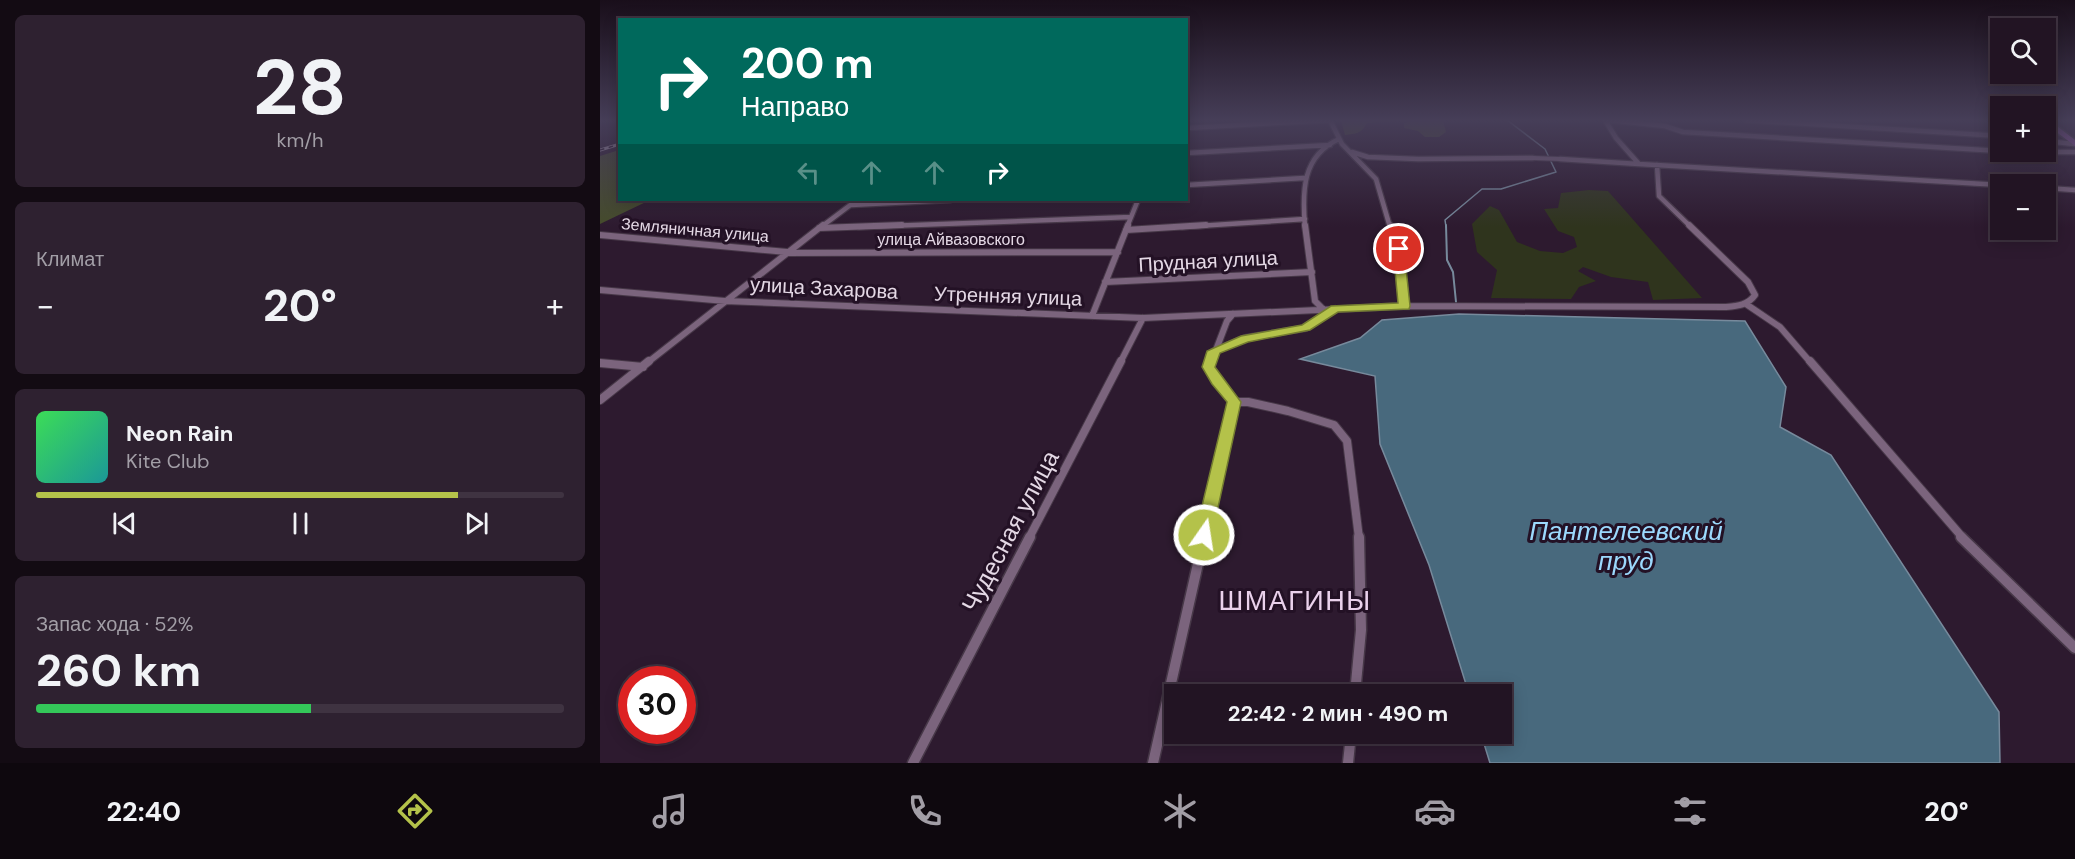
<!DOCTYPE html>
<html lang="ru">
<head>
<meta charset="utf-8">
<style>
  :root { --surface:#221423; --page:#2e2130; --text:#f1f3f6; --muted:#a29ea6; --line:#3f3341; --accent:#b4c24a }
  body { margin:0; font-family:"DM Sans",sans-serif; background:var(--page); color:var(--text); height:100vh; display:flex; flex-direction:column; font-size:22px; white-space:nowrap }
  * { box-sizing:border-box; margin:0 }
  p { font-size:20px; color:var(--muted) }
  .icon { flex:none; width:33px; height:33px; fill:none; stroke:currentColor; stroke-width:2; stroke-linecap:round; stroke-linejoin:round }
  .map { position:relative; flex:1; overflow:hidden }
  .side { display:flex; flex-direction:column; gap:15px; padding:15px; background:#130b13; width:600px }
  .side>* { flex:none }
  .banner { position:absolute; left:18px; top:18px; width:570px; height:183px; border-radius:0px; box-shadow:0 3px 15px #0003,0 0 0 2px var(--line); background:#00695c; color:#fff; overflow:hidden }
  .buttons { position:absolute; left:1390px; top:18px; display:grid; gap:12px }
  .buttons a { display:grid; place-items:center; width:66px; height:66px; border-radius:0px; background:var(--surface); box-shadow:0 3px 15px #0003,0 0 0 2px var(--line); font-size:30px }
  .speed { position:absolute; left:18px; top:666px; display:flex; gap:12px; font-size:30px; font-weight:700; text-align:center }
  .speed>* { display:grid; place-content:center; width:78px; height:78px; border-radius:50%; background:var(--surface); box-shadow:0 3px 15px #0003,0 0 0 2px var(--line); line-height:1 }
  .speed .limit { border:9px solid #d22; background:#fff; color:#111 }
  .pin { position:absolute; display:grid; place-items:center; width:51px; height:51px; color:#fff; margin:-26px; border:3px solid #fff; border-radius:50%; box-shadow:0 2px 6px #0007 }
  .me { position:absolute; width:66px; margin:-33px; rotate:13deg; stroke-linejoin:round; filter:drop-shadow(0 0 4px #0008) }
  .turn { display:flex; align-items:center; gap:21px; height:126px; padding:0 24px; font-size:27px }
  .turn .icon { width:78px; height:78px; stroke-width:2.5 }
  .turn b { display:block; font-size:42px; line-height:51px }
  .lanes { display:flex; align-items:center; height:57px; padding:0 24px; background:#0003; justify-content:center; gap:30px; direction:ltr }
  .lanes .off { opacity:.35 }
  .big { font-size:45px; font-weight:700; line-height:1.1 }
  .side .card { flex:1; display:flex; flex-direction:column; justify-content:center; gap:9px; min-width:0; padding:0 21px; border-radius:9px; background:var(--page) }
  .side .dial { align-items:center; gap:0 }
  .dial b { font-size:78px; line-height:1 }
  .song { display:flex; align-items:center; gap:18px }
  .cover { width:72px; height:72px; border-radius:9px; background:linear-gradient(135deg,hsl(130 70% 55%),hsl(180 70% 35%)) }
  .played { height:6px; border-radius:3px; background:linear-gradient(90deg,var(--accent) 80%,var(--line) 80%) }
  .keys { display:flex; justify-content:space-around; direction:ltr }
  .heat { display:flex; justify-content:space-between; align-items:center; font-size:33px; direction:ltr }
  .charge { height:9px; border-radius:4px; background:linear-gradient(90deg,#34c759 52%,var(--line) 0) }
  .trip { position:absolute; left:564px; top:684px; width:348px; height:60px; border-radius:0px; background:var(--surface); box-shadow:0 3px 15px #0003,0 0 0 2px var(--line); font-weight:700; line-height:60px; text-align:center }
  .tabs { display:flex; height:96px; justify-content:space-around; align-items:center; background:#0e080e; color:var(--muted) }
  .tabs .icon { width:42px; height:42px }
  .tabs .active { color:var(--accent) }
  .tabs b { font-size:27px; color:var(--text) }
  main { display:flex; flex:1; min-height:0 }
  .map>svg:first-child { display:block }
  .green { fill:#2f341d }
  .forest { fill:#454b2b }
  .water { fill:#48697d; stroke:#778a9c; stroke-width:1.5 }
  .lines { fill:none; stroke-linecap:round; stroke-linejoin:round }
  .stream-far1 { stroke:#778a9c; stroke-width:1.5 }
  .stream { stroke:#778a9c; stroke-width:2 }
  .pedestrian-casing { stroke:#473848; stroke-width:6 }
  .minor-far3-casing { stroke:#473848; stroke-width:7 }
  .minor-far2-casing { stroke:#473848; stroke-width:8 }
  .minor-far1-casing { stroke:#473848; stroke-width:10 }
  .minor-casing { stroke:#473848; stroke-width:13 }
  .trunk-casing { stroke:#473848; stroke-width:3 }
  .pedestrian { stroke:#7b647d; stroke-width:4 }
  .minor-far3 { stroke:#7b647d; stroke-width:4.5 }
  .minor-far2 { stroke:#7b647d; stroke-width:6 }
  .minor-far1 { stroke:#7b647d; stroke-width:8 }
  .minor { stroke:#7b647d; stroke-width:10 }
  .trunk { fill:#a45cb4; fill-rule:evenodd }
  .rail-casing { stroke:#b8aab9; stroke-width:3 }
  .rail { stroke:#231125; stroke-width:1.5; stroke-dasharray:4.5; stroke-linecap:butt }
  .route { fill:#b4c24a; stroke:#757e30; stroke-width:1.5 }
  .labels { text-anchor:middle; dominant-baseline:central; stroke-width:6; stroke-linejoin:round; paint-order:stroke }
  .far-street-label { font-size:16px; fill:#e4d8e5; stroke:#231125 }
  .street-label { font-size:20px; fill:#e4d8e5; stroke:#231125 }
  .near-street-label { font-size:24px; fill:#e4d8e5; stroke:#231125 }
  .near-water-label { font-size:26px; font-style:italic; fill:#9cd9fd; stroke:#231125 }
  .near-quarter-label { font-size:27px; letter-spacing:1.5px; fill:#ead1ec; stroke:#231125 }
</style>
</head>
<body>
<main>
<section class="side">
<div class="card dial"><b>28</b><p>km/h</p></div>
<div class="card"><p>Климат</p>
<div class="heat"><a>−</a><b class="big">20°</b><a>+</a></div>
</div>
<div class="card">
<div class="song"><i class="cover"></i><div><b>Neon Rain</b><p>Kite Club</p></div></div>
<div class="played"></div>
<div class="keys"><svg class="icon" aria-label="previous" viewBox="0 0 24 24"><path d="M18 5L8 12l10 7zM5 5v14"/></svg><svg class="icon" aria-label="pause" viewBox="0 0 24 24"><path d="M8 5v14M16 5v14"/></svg><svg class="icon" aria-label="next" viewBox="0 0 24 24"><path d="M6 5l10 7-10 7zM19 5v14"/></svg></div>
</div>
<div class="card"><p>Запас хода · 52%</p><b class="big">260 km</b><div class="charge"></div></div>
</section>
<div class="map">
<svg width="1475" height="763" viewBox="0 0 1475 763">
  <rect width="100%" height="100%" fill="#2d1a2f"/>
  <path class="green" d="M989 190 1008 191 1102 298 1053 300 1048 282 1011 277 983 267 978 271 996 281 979 287 971 299 891 298 897 270 877 252 872 224 890 206 899 210 917 242 940 251 963 253 977 247 974 237 958 231 944 209 958 208 961 193Z"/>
  <path class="forest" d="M741 120H843L846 132 839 137H825L818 131 804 128V123L808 122C800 119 777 123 767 123 762 133 756 134 745 135Z
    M19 150 20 200H50L0 224V156Z"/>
  <path class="water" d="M859 314 1145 321 1186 387 1180 427 1231 455 1399 712 1400 763H890L881 734H902V694H869L829 565 780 444 775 376 700 359 760 338 782 320Z"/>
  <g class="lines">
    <path class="stream-far1" d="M846 227 845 220 882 189H901L956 172 945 149 907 120"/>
    <path class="stream" d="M846 225 847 260 853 272 856 302"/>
    <defs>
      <path id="pedestrian" d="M933 158 960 159"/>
      <path id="minor-far3" d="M730 120 742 144 776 179 790 227
        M1005 120 1016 138 1039 164 1401 185
        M1009 120 1065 126 1083 132 1401 151
        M1146 120 1401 136
        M586 128 730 120
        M1446 141 1474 144
        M752 152 768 157 818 159 933 158
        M1414 152H1444
        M1445 152H1475
        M586 153 730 145
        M960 159 1039 164
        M1057 165 1059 196 1091 227
        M586 185 704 178
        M1446 188 1475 190
        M251 205 350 200
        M221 227 257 200
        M259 227 531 217
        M527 227 538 200
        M582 227 705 219
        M705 227C702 191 702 156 739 139"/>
      <path id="minor-far2" d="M705 225 715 301 723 309
        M790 225 799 249 804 306
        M219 228 302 225
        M526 230 606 225
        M0 235 187 252
        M185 253 518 252
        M505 282 712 272
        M0 290 125 301 543 318 804 306 1126 307C1138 306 1148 305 1155 295L1148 282 1089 225
        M1146 304 1180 327 1211 363
        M492 316 528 225
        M614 351 645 338 706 328 735 309
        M47 363 223 225
        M520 363 543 318
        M611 363 627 321 633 314"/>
      <path id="minor-far1" d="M1210 361 1363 538
        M0 363 43 367
        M0 400 49 361
        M634 402H648L688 411 734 425 747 441 759 538
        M429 538 521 361
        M604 538 634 402 609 367 611 361"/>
      <path id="minor" d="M1361 537 1475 648
        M755 694 761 630 759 537
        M313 763 430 537
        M553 763 604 537
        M748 763 751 734"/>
      <path id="trunk" d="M1446 120H1449L1475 140V146L1446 124Z"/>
    </defs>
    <use href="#pedestrian" class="pedestrian-casing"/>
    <use href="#minor-far3" class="minor-far3-casing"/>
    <use href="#minor-far2" class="minor-far2-casing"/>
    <use href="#minor-far1" class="minor-far1-casing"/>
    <use href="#minor" class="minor-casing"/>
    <use href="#trunk" class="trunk-casing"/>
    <use href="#pedestrian" class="pedestrian"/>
    <use href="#minor-far3" class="minor-far3"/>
    <use href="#minor-far2" class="minor-far2"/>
    <use href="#minor-far1" class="minor-far1"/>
    <use href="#minor" class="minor"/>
    <use href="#trunk" class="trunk"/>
    <defs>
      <path id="rail" d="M0 150 20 144"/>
    </defs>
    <use href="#rail" class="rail-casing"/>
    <use href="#rail" class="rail"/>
  </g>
  <linearGradient id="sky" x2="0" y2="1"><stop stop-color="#190e1a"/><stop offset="0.53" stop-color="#463e58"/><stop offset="1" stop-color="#463e58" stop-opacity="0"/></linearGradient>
  <rect width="1475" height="227" fill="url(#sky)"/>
  <path class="route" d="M799 245 804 249 810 306 809 309 738 312 710 330 648 342 620 353 615 367 641 402 612 535 610 539 604 541 598 539 595 535 627 402 612 384 602 367 607 351 641 336 702 325 731 306 798 303 793 249Z"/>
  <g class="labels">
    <g class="far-street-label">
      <text transform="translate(95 230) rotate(5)">Земляничная улица</text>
      <text x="351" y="239">улица Айвазовского</text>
    </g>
    <g class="street-label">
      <text transform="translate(608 261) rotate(-3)">Прудная улица</text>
      <text transform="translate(224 288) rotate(3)">улица Захарова</text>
      <text transform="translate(408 296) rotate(2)">Утренняя улица</text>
    </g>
    <g class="near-street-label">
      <text transform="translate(410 531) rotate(-62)">Чудесная улица</text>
    </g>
    <g class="near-water-label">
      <text x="1026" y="531">Пантелеевский<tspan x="1026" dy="30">пруд</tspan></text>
    </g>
    <g class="near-quarter-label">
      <text x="695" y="600">ШМАГИНЫ</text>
    </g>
  </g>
</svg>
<div class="buttons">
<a><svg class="icon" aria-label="search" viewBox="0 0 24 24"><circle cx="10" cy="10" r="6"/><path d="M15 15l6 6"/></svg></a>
<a>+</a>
<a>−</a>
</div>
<div class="speed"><div class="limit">30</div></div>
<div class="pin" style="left:799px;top:249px;background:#d93025"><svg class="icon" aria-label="arrive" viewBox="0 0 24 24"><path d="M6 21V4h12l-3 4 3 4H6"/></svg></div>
<svg class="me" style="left:604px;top:535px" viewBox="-20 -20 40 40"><circle r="17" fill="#b4c24a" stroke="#fff" stroke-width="3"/><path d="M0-11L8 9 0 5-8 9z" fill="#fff"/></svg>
<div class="trip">22:42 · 2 мин · 490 m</div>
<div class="banner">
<div class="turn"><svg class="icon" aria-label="right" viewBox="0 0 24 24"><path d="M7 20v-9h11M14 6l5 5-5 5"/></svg><div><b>200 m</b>Направо</div></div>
<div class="lanes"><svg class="icon off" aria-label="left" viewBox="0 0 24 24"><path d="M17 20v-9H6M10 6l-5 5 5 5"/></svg><svg class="icon off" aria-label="ahead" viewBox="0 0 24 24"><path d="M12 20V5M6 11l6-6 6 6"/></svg><svg class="icon off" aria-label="ahead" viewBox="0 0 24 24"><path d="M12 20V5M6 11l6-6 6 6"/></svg><svg class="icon" aria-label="right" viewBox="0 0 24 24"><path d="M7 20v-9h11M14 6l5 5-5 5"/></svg></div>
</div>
</div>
</main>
<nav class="tabs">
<b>22:40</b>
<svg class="icon active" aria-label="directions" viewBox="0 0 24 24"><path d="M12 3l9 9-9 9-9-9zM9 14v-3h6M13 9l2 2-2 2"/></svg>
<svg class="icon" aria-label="music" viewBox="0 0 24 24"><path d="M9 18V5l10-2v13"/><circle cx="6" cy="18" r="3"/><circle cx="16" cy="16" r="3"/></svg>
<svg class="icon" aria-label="phone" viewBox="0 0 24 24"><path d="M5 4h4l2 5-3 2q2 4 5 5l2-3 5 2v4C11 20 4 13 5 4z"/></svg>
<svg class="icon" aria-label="climate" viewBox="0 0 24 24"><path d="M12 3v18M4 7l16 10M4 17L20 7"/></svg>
<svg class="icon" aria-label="car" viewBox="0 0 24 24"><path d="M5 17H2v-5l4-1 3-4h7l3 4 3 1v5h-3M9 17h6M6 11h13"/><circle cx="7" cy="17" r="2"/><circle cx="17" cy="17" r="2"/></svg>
<svg class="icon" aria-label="filters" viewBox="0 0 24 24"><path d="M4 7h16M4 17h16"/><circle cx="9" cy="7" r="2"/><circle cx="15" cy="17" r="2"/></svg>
<b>20°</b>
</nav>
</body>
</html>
